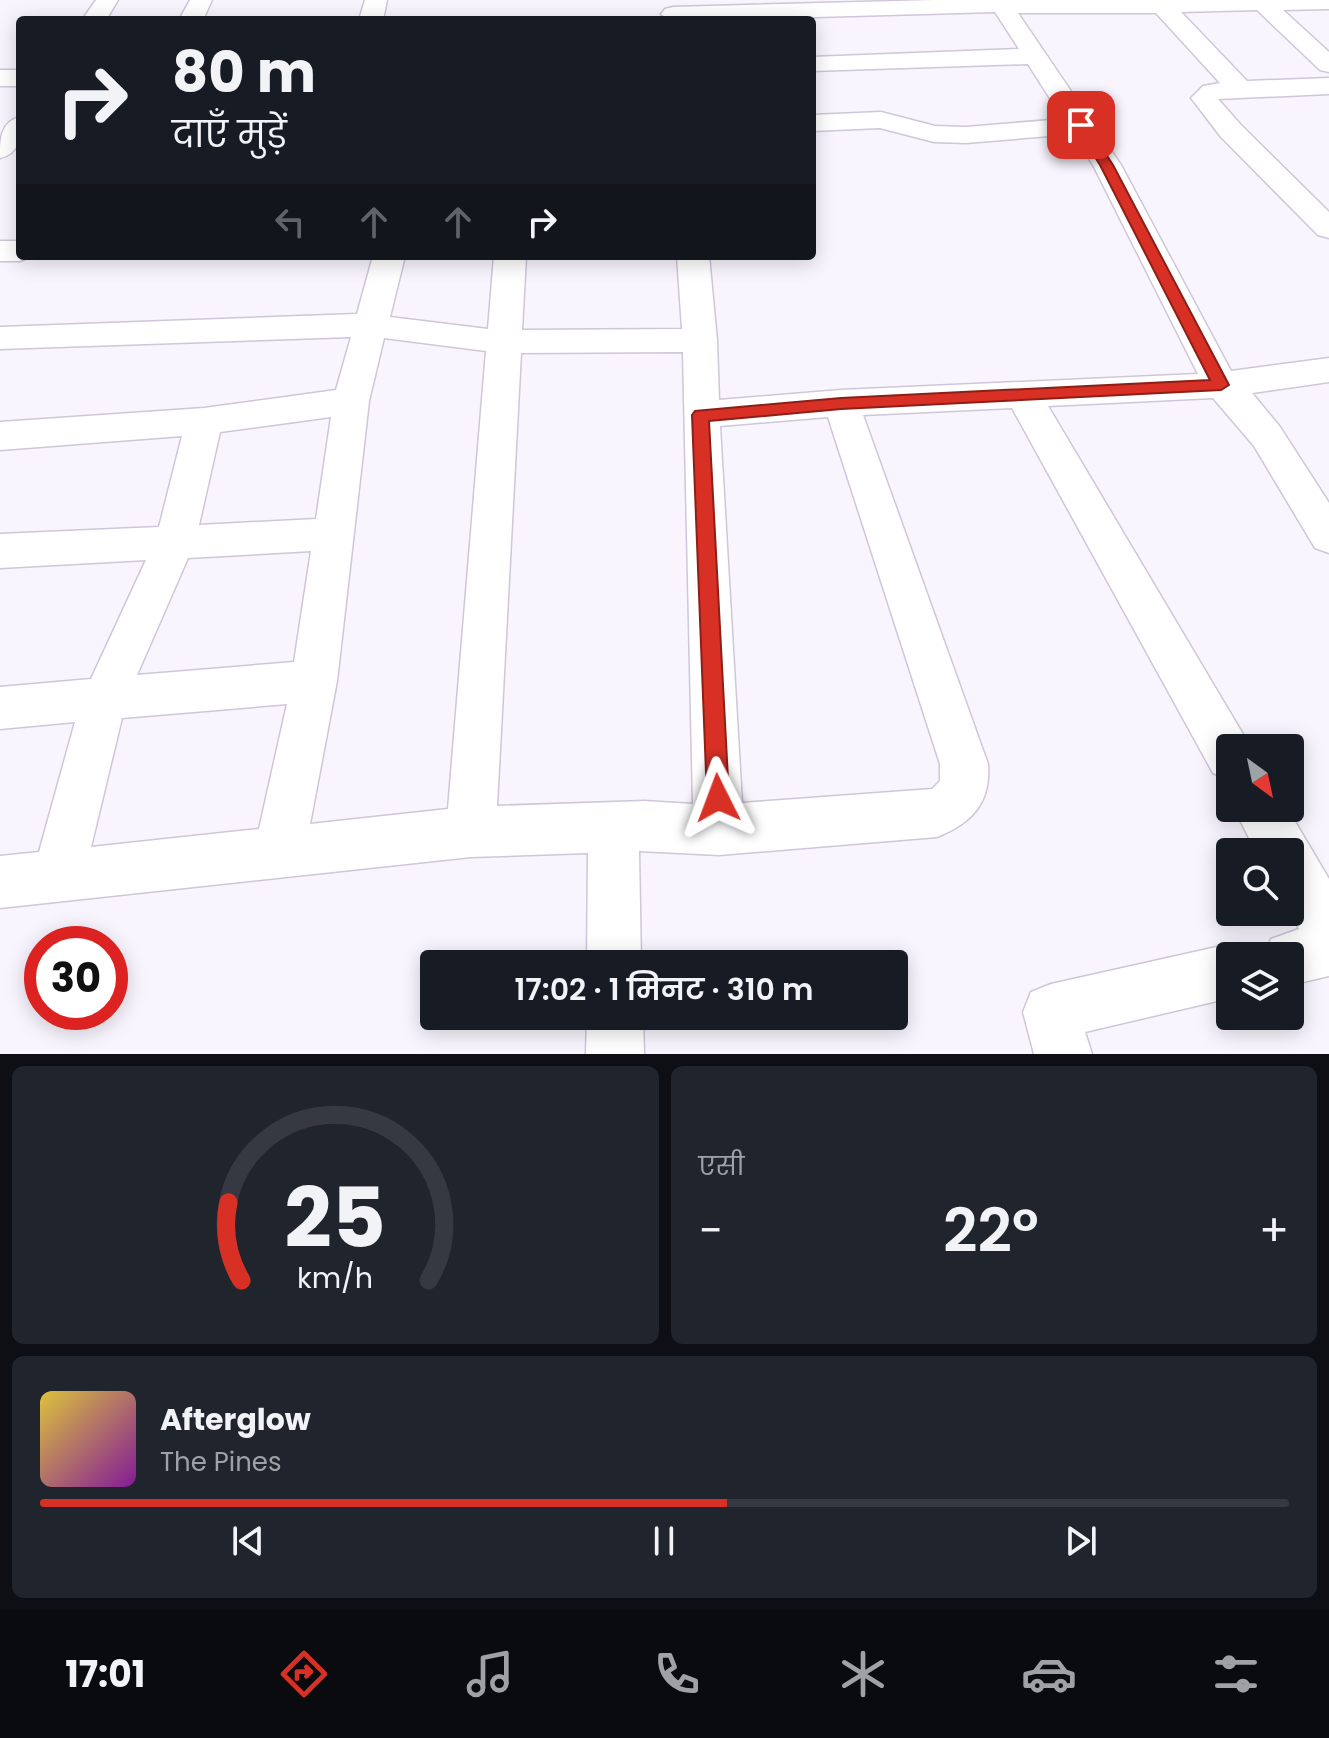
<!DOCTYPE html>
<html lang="hi">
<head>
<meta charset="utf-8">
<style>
  :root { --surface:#171b24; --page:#20242c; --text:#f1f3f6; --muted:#9ea1a6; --line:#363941; --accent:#d93025 }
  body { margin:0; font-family:Poppins,"Noto Sans Devanagari",sans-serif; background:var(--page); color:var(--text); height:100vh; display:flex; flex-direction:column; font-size:30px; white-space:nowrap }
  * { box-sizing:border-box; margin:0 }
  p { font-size:26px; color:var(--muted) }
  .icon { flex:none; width:44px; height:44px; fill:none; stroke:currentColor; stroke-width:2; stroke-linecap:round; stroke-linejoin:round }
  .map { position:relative; height:1054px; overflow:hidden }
  .sheet { display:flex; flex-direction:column; gap:12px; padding:12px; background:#0d0f14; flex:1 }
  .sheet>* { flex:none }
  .guide { position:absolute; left:16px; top:16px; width:800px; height:244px; border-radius:8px; box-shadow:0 4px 20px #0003; background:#171b24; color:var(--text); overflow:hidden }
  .needle { width:52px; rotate:147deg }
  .fabs { position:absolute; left:1216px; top:734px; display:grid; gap:16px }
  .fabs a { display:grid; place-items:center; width:88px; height:88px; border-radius:8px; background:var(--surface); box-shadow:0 4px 20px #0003; font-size:40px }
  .speed { position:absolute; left:24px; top:926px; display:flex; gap:16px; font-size:40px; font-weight:700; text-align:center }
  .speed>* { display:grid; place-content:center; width:104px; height:104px; border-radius:50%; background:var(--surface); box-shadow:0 4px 20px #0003; line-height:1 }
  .speed .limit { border:12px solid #d22; background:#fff; color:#111 }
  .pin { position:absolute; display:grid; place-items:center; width:68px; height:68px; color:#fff; margin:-34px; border-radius:16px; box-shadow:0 4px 12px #0006 }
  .me { position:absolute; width:88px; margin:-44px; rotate:357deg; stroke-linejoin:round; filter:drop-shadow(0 0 6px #0008) }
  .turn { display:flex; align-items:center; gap:28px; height:168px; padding:0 24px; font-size:36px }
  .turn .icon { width:104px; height:104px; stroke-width:2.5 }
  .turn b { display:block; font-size:56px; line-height:68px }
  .lanes { display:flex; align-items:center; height:76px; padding:0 24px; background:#0003; justify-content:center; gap:40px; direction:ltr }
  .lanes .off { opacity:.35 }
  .big { font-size:60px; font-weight:600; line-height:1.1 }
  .sheet .widget { flex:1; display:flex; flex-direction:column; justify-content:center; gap:12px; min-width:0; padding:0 28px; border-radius:12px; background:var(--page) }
  .sheet .dial { align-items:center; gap:0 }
  .dial svg { height:208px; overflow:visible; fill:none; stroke:var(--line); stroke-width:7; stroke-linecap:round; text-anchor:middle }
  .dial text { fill:var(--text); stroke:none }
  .song { display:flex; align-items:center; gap:24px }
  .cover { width:96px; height:96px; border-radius:12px; background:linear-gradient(135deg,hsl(50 70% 55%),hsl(290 70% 35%)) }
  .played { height:8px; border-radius:4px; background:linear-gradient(90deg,var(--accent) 55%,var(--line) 55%) }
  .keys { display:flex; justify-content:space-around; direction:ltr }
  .heat { display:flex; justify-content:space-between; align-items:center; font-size:44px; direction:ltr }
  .sheet .tiles { flex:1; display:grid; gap:12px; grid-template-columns:1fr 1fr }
  .widget:last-child { grid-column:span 2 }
  .trip { position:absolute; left:420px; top:950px; width:488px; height:80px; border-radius:8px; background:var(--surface); box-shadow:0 4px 20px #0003; font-weight:600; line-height:80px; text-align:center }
  .tabs { display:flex; height:128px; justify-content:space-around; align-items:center; background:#090b0e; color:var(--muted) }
  .tabs .icon { width:56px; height:56px }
  .tabs .on { color:var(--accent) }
  .tabs b { font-size:36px; color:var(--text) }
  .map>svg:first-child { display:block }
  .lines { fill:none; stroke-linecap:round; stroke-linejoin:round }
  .street-casing { stroke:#cfc6d9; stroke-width:3 }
  .street { fill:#fff; fill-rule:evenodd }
  .route { fill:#d93025; stroke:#8d1f18; stroke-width:2 }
</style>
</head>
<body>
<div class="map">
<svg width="1329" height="1054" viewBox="0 0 1329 1054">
  <rect width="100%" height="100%" fill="#f9f5fe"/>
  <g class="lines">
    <defs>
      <path id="street" d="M96 0H118L106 20H82Z
        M190 0H212L203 20H179Z
        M365 0H387L383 20H359Z
        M935 0H1329V9L1283 10 1329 52V72L1320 70 1257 10 1181 12 1247 81 1329 78V94L1218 99 1241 125 1329 212V238L1318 235 1221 137 1195 103 1191 98 1203 86 1220 83 1156 13H1018L1121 165 1231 371 1329 358V382L1252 393 1280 427 1329 503V553L1315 548 1254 446 1213 398 1048 406 1247 741 1250 748H1230V780L1213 773 1012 408 863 415 988 764C991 804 971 823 937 837L719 855 639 851 641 964H587L588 853 471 857 0 908V856L39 852 75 722 0 729V687L91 679 146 560 0 568V534L159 527 182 436 0 450V422L204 408 336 390 351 337 0 349V327L357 314 373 256H405L390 317 488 329 494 256H526L522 330 682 329 677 256H709L717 340 719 400 841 390 1198 374 1093 165 1073 134 966 143 934 142 880 128 812 131V115L881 112 935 126 966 127 1063 119 1028 64 812 71V57L1019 49 995 12 706 20H669L661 14 665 9 673 7ZM384 338 486 351 448 809 310 824 337 681 369 401ZM683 352 693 804 644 801 497 806 521 353ZM331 417 316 519 199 525 220 432ZM828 417 940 764V781L932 789 742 803 720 426ZM311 551 294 662 137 675 188 558ZM287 704 259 829 91 847 122 718Z
        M0 70H20V86H0Z
        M20 117C20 136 21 153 0 158 0 140 0 122 20 117Z
        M0 241H20V256H32L20 261H0Z
        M1234 808H1287L1329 879V976L1290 985V956H1264L1271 939 1299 929 1290 912V852H1256Z
        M1230 944 1249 952 1251 956H1230V998L1085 1032 1092 1054H1034L1023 1012 1031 992 1051 984Z
        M587 1016H643L644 1054H586Z"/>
    </defs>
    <use href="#street" class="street-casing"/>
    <use href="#street" class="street"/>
  </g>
  <path class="route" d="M1077 122H1085L1113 165 1229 385 1221 390 841 409 709 421 729 798 726 806 718 809 710 806 707 798 692 415 695 411 841 398 1210 380 1100 165 1075 125Z"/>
</svg>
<div class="fabs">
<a><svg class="needle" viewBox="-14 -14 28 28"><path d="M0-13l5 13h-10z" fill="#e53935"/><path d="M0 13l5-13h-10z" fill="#9ea1a6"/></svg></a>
<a><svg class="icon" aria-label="search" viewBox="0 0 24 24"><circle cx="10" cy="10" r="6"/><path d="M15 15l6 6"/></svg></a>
<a><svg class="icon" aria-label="layers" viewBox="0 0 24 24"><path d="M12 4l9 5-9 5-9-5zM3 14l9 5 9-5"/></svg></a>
</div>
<div class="speed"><div class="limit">30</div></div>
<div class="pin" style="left:1081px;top:125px;background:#d93025"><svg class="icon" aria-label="arrive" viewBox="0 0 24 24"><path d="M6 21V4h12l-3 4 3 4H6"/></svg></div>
<svg class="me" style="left:718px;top:798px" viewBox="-20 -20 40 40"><path d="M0-17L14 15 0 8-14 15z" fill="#d93025" stroke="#fff" stroke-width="4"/></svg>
<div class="trip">17:02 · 1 मिनट · 310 m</div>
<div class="guide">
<div class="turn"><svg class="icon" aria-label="right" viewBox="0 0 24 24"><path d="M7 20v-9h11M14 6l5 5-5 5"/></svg><div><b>80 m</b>दाएँ मुड़ें</div></div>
<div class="lanes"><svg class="icon off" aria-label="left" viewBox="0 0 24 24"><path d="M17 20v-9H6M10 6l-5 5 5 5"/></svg><svg class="icon off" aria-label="ahead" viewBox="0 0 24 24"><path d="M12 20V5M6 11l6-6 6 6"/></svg><svg class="icon off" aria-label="ahead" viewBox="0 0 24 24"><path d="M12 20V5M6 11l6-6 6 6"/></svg><svg class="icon" aria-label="right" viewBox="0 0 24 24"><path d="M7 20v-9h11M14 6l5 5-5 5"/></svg></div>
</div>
</div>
<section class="sheet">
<div class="tiles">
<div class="widget dial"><svg viewBox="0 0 100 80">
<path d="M14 69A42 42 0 1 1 86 69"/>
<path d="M14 69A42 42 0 0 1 9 39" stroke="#d93025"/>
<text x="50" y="56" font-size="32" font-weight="700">25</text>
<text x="50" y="72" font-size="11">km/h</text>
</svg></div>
<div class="widget"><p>एसी</p>
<div class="heat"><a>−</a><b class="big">22°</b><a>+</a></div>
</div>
<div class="widget">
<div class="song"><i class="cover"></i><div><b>Afterglow</b><p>The Pines</p></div></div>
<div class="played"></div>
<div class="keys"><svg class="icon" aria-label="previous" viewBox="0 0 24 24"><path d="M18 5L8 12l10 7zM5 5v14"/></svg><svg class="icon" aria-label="pause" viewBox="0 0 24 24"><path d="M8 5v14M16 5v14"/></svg><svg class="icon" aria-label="next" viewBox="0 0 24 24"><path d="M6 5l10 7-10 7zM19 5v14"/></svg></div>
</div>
</div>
</section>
<nav class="tabs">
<b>17:01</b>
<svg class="icon on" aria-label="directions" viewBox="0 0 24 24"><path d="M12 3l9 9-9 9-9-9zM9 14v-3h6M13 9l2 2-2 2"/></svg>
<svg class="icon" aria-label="music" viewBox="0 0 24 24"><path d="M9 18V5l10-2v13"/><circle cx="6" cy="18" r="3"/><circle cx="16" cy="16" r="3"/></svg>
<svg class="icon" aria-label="phone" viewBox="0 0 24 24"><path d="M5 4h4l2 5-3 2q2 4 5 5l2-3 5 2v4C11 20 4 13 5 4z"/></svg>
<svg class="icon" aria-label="climate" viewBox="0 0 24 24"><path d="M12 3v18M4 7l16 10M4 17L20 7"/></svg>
<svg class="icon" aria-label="car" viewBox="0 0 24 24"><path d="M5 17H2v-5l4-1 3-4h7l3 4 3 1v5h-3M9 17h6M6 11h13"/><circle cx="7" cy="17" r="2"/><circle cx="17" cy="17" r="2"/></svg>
<svg class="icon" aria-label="filters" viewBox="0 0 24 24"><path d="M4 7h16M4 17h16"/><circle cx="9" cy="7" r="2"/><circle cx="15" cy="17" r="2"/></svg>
</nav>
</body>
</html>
